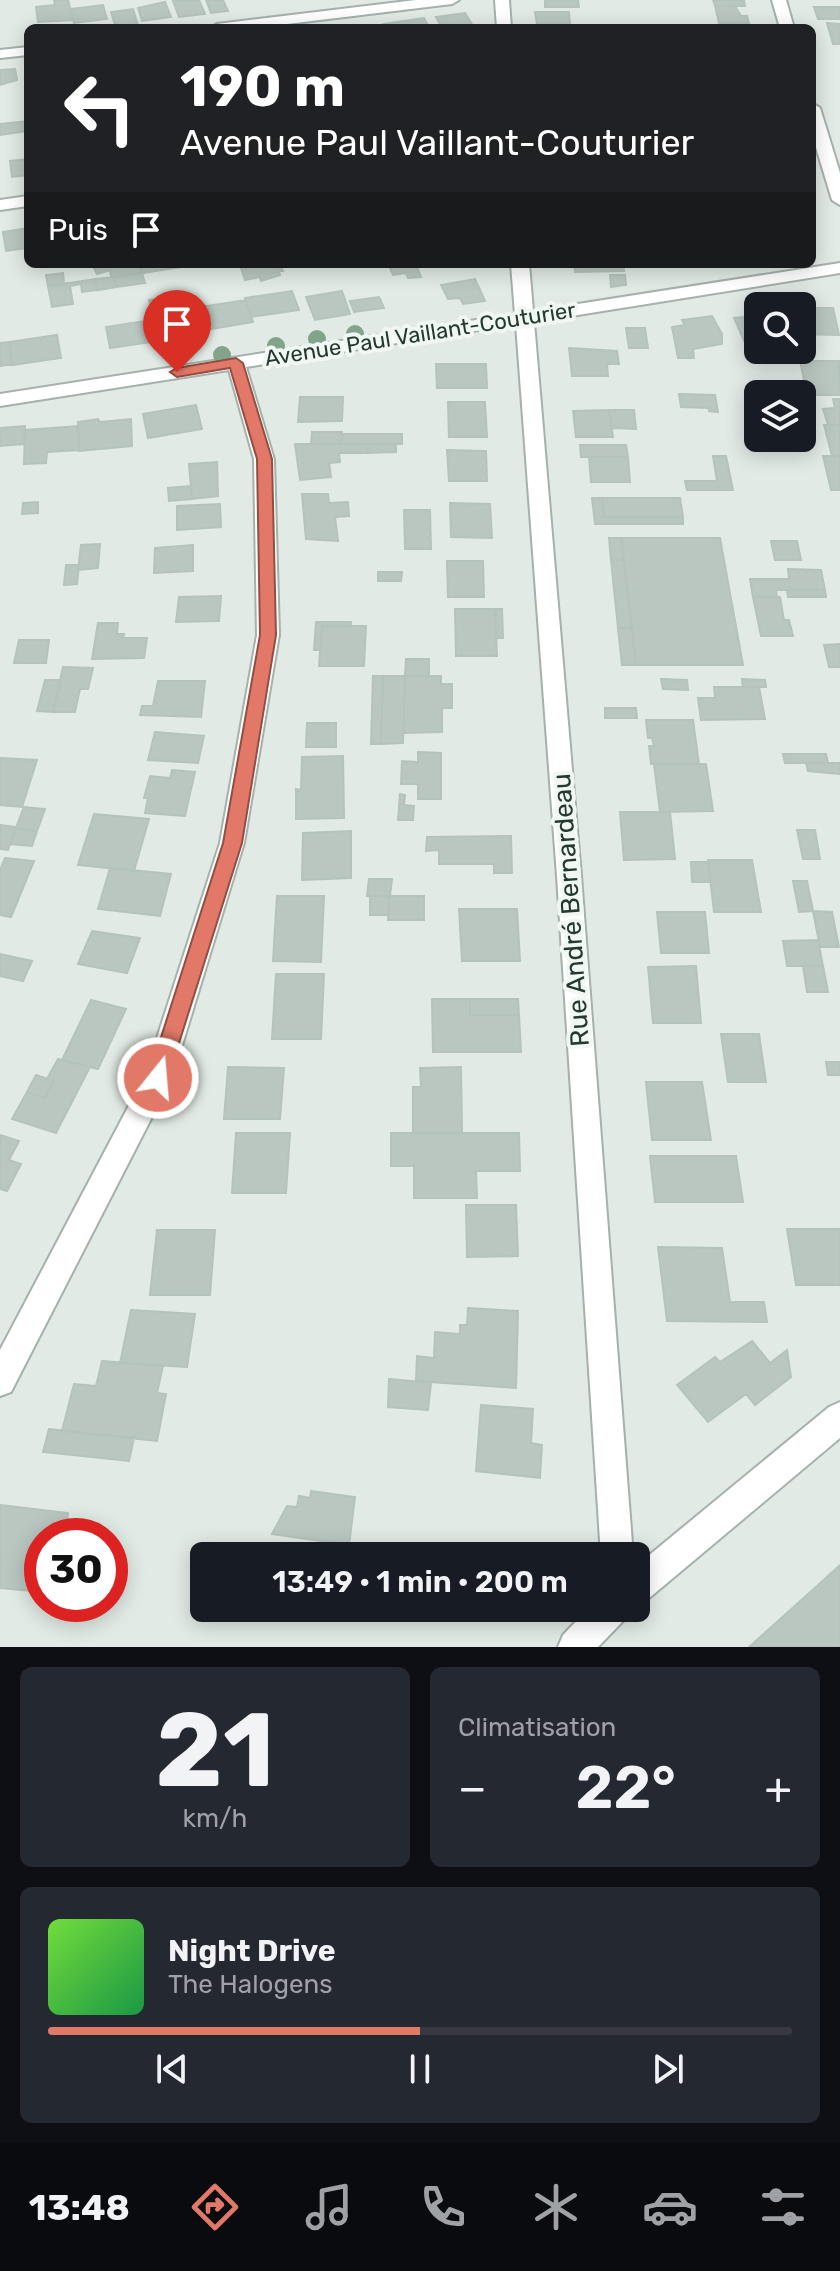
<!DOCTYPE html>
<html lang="fr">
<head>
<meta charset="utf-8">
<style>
  :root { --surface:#171b24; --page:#242831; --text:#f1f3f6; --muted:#9ea1a6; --line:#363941; --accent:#e27867 }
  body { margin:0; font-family:Rubik,sans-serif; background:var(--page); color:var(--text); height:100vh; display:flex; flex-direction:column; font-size:30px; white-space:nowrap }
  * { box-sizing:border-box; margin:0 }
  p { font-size:26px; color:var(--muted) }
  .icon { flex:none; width:44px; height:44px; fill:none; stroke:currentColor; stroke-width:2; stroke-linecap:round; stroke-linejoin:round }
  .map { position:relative; height:1647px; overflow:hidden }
  .details { display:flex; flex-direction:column; gap:20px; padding:20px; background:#0d0f14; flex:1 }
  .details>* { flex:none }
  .banner { position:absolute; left:24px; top:24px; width:792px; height:244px; border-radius:12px; box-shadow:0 4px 20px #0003; background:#202124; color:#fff; overflow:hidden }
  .tools { position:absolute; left:744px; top:292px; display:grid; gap:16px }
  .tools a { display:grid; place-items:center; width:72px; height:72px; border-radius:12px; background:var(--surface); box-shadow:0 4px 20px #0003; font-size:40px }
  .speed { position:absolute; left:24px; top:1518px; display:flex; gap:16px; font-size:40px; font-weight:700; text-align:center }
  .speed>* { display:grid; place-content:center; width:104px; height:104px; border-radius:50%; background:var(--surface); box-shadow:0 4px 20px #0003; line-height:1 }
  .speed .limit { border:12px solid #d22; background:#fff; color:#111 }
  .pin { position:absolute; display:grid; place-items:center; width:68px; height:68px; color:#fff; margin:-82px -34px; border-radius:50% 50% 50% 0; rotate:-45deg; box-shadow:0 0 8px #0007 }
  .pin .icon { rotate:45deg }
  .me { position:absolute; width:88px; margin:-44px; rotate:17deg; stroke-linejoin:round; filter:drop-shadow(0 0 6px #0008) }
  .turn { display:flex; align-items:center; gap:28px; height:168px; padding:0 24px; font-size:36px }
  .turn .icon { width:104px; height:104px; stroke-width:2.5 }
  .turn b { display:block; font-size:56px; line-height:68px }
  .then { display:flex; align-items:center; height:76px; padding:0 24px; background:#0003; gap:16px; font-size:30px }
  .big { font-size:60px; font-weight:600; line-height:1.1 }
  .details .widget { flex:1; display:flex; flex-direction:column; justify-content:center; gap:12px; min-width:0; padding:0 28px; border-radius:12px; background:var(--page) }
  .details .dial { align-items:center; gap:0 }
  .dial b { font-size:104px; line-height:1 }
  .song { display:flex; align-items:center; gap:24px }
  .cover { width:96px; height:96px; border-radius:12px; background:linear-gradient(135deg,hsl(100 70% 55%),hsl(140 70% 35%)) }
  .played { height:8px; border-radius:4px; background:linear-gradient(90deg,var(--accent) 50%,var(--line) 50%) }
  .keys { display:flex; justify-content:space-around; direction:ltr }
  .heat { display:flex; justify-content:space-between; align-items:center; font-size:44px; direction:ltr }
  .details .tiles { flex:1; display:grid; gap:20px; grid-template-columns:1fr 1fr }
  .widget:last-child { grid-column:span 2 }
  .trip { position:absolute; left:190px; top:1542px; width:460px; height:80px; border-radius:12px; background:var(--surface); box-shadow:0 4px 20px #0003; font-weight:600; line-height:80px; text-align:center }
  .tabs { display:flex; height:128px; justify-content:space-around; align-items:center; background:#090b0e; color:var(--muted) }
  .tabs .icon { width:56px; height:56px }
  .tabs .current { color:var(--accent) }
  .tabs b { font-size:36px; color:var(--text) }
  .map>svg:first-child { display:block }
  .building { fill:#bac7c1; stroke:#b4c3bb; stroke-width:2 }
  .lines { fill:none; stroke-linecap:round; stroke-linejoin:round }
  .street-casing { stroke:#a5b1ab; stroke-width:4 }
  .street { fill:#fff; fill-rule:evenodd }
  .tree { fill:#81a48b }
  .route { fill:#e27867; stroke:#934e43; stroke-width:2 }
  .labels { text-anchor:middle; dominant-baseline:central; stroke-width:8; stroke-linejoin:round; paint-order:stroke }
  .far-street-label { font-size:22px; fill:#243931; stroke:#f1f7f3 }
  .street-label { font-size:26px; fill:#243931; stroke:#f1f7f3 }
</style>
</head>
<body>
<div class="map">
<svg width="840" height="1647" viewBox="0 0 840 1647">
  <rect width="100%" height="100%" fill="#e1eae5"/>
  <path class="building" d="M54 0H68L73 20 38 22 36 7 55 5Z
    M199 0 205 14 179 17 173 1Z
    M206 0H223L228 11 211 13Z
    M545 0H578L579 7H545Z
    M713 0H744L745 6H715Z
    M165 2 171 17 142 21 138 8Z
    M103 5 107 19 74 23 70 9Z
    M715 6H735L741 16H747L749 23H719Z
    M814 7H840V19H818Z
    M133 9 138 25 116 28 111 12Z
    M535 12H569L570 24H537Z
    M465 13 473 26 442 28 436 17Z
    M424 18 429 28H385L383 24Z
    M827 23 840 24V44H833Z
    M15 69 17 80 0 85V70Z
    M28 121V131L0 135V124Z
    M28 159V175L12 177 10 161Z
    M28 228V248L6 251 3 232Z
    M92 264H140L142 273 111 277 110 270 97 274Z
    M140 264H187L188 266 142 273Z
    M280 264 283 271H279L280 275 261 281 260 277 245 280 241 268Z
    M388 264H416L421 277 408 278 406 273 393 275Z
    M574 264H623L624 271 575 272Z
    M63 273 64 284 48 286 46 275Z
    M142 273 145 283 117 287 114 277Z
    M610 275H625L626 285 611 287Z
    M114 277 117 287 98 290 95 279Z
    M95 279 98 290 82 292 81 284 70 286 73 304 52 307 48 286Z
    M475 279 485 301 463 304 460 298 448 299 441 285Z
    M292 291 299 310 251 317 245 298Z
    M342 291 350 314 315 320 306 297Z
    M170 297 172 304 197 301 205 330 158 336 149 300Z
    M379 297 384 308 354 312 350 301Z
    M246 300 253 322 205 330 199 307Z
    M802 308H833L839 335 802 334Z
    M712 316 722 334V344L693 349 694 358H678L672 327 685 325 682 320Z
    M758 316V340L744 341 734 318Z
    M146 321 151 342 110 348 106 327Z
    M626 328H645L648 348H629Z
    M57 335 61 358 12 365 9 342Z
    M9 342 12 364 0 366V343Z
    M569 348 617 351 619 364H607L608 376H572Z
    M800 361H839L840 395H807Z
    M436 364H486L487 388H437Z
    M679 394 715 395 718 412 709 411V408L681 407Z
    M300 397H343L342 421 298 422Z
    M833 399H840V425H828L823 409 835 408Z
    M448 402H485L487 437H449Z
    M196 405 202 429 148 438 143 414Z
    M609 410 613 437H576L573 411Z
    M609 410H634L636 429 612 428Z
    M98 419 100 422 131 419 132 446 79 451 78 422Z
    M824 425H840V456H832Z
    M25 426 24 444 0 446V428Z
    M78 426 79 450 47 452 46 463 24 464 25 430Z
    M312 432H342L341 444H311Z
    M342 434H402V444H341Z
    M295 444H368L367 453H339L340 462 329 463 331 477 300 480Z
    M368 444H396V452L367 453Z
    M580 445H626L628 457H581Z
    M447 450 486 451 487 481H449Z
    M713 456H726L733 490H687L685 481H717Z
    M823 456H840V490H831Z
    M589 457H628L630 482H591Z
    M217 462 218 496 192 499 189 464Z
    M191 486 192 499 169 501 168 488Z
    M302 494H328L329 503 348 502 349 516 335 517 338 541 306 539Z
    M592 498H602L604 517H683V524H595Z
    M602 498H680L683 517H604Z
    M38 502V513L22 514 23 503Z
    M450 503 490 504 492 538 451 537Z
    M220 504 221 527 177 530V506Z
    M404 510H430L431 549H405Z
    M609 538H621L624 560H611Z
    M621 538H720L743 665H636Z
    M771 541H797L801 560H775Z
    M100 544 98 568 78 570 81 545Z
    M193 545V571L154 573 155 548Z
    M611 560H624L632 628H618Z
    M447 561H483L484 597H448Z
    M66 565H79L77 584 64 585Z
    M788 569 821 570 825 590H776L777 597H753L750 579H789Z
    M378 572H402L401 581H378Z
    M787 590H825L826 597H788Z
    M221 596 219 621 176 622 179 597Z
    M753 597H780L784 620H789L793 636H761Z
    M455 609H495L497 656H456Z
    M495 609H502L503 638H496Z
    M316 622H351V626H322L321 650H314Z
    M98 623H118L117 634H124L123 638H147L144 658 92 659Z
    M322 626H366L364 666H319Z
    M618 628H632L636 665H622Z
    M19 640H49L46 663H14Z
    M840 644V667H829L824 645Z
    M406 659H429V676H405Z
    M63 667 93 668 88 689H80L75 712H53Z
    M373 676H383L381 744H371Z
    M383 676H405L403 743 381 744Z
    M405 676H441V684H452V708H442V732L404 733Z
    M661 679 687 680 688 690 663 689Z
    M742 679 765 680 766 687H743Z
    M45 680H61L53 712 37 711Z
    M158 681H205L201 717 140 715 142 706H153Z
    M714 687H759L765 719 701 720 698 698H715Z
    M605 708H636L637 718H605Z
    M646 720H693L699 764H651L649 746H654L652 738H648Z
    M307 723H336V747H306Z
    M155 732 204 736 198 763 148 760Z
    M418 752 441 753V799H418V784H401L402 761 418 762Z
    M783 754H826L828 763H785Z
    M343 756 344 818 296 819V789L301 790 302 757Z
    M0 758 37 760 22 807 0 805Z
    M806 763H840V774L808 771Z
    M654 764H706L713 811 660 812Z
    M172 770 195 772 185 816 145 813 148 798H144L150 776 170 778Z
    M400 794 405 795 404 805 414 806 413 820H398Z
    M24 807 45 809 37 831 16 828Z
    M620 812H670L675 859 624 860Z
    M94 814 149 819 134 871 78 865Z
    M0 825 16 827 8 850 0 849Z
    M16 828 37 831 32 846 10 844Z
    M797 830H815L820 859H803Z
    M351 831V878L302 880 303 833Z
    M511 836 512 873H494V864H439V850L426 851 427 837Z
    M5 858 34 861 11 917 0 915V870Z
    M708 860H752L761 912H714Z
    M691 862H708L711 882H692Z
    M110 868 171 874 160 916 98 909Z
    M369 879H392L390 896H367Z
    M793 881H807L813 911 799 912Z
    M277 896H324L321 962 273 961Z
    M370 896H390L388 915H370Z
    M390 896H424V920H388Z
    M459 909H517L520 961H462Z
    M813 911 832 912 839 947H820Z
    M657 912H705L709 953H661Z
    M92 931 140 938 127 973 78 964Z
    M818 940 823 966H787L783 941Z
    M0 954 32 961 23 981 0 976Z
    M696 966 701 1023H653L648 967Z
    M803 966H823L828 992H807Z
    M276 974H324L321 1039H272Z
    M432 999H470V1015H519L521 1052H433Z
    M470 999H518L519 1015H470Z
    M91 1000 126 1009 98 1069 62 1060Z
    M721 1034H759L766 1082H728Z
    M58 1059 90 1067 56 1133 12 1119 27 1092 45 1098 54 1081 47 1079Z
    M826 1062H840V1075H828Z
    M228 1067 284 1068 280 1119H224Z
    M461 1067 462 1133H413V1087H421L420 1068Z
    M36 1075 54 1081 45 1098 27 1092Z
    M646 1082H702L711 1140H652Z
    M236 1133H290L286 1193H232Z
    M391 1133H519L520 1171H476L477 1198H414V1166H391Z
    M0 1135 19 1141 9 1160 21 1164 7 1191 0 1189Z
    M650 1156H736L743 1202H655Z
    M466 1205H516L518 1256 467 1257Z
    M787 1229H840V1285H796Z
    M157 1230H215L210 1295H150Z
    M658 1247 722 1248 730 1302H764L767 1322 667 1321Z
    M468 1308 518 1311 516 1388 416 1381 417 1356 434 1358 435 1332 460 1334V1325H467Z
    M131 1310 195 1314 187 1367 120 1363Z
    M752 1341 770 1363 787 1350 791 1377 755 1405 746 1394 708 1422 677 1385 715 1357 720 1362Z
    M102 1361 163 1366 157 1393 166 1394 157 1441 62 1431 74 1384 96 1386Z
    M389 1379 431 1383 428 1410 388 1407Z
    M481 1405 533 1409 531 1443 542 1445 540 1478 476 1471Z
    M49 1429 134 1438 129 1461 43 1452Z
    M311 1491 355 1497 349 1545 272 1534 287 1506 297 1507 299 1496 310 1498Z
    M0 1505 68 1513 67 1520 90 1522 92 1536H42V1592L0 1588Z
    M840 1565V1647H749L817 1586Z"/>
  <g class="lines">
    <defs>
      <path id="street" d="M416 0H459L452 4 253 28H210L217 24Z
        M495 0H509L511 28H497Z
        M772 0H786L794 28H780Z
        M28 47V55L0 58V50Z
        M812 103 820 108 840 173V205L832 200 812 134Z
        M28 196V206L0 210V200Z
        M840 263V273L534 322 581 876 633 1556H601L557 876 516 324 246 367 274 459 279 635 244 843 172 1078 11 1392 0 1396V1350L145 1075 220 843 257 635 254 459 229 370 0 406V394L515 314 511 264H529L533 311Z
        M840 1402V1438L648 1599 636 1604V1566L829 1407Z
        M589 1608H629L624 1620 598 1647H558L563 1635Z"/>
    </defs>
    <use href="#street" class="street-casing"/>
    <use href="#street" class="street"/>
  </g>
  <g class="tree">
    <circle cx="355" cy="334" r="9"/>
    <circle cx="317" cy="339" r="9"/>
    <circle cx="276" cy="346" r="9"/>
    <circle cx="222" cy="355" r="9"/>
  </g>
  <path class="route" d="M236 358 243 363 272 459 276 635 242 843 168 1078 165 1085 158 1088 151 1085 148 1078 223 843 260 635 257 459 230 368 177 377 170 372 177 368Z"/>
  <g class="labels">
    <g class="far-street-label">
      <text transform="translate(420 334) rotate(-9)">Avenue Paul Vaillant-Couturier</text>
    </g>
    <g class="street-label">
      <text transform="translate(571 910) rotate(-94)">Rue André Bernardeau</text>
    </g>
  </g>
</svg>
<div class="tools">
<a><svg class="icon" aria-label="search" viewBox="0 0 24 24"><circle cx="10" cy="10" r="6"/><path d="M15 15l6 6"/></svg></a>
<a><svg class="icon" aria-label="layers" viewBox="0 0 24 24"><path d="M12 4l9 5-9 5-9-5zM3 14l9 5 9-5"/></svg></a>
</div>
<div class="speed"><div class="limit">30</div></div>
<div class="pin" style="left:177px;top:372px;background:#d93025"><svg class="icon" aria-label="arrive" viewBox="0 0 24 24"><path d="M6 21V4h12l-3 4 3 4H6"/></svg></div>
<svg class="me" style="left:158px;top:1078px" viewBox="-20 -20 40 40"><circle r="17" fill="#e27867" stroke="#fff" stroke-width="3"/><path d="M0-11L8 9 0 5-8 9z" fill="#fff"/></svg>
<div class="trip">13:49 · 1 min · 200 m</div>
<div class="banner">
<div class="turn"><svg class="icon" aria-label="left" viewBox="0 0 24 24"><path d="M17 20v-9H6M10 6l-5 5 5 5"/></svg><div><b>190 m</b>Avenue Paul Vaillant-Couturier</div></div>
<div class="then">Puis<svg class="icon" aria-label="arrive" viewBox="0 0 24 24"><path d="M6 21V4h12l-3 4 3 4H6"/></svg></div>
</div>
</div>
<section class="details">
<div class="tiles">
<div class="widget dial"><b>21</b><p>km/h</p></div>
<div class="widget"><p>Climatisation</p>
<div class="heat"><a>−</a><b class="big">22°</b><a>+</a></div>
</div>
<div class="widget">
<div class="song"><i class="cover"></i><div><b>Night Drive</b><p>The Halogens</p></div></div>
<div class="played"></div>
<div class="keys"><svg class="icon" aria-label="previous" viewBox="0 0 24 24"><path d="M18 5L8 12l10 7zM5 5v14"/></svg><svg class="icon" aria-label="pause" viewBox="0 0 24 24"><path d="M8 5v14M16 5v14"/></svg><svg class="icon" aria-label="next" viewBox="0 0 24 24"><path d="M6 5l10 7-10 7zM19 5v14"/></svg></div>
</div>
</div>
</section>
<nav class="tabs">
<b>13:48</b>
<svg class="icon current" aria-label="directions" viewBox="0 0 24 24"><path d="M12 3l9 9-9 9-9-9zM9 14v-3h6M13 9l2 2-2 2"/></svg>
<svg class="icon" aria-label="music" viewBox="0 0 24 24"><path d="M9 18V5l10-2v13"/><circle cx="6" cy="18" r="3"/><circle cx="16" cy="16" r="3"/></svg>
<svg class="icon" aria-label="phone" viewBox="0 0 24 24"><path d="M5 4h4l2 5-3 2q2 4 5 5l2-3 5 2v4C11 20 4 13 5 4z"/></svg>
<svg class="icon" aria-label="climate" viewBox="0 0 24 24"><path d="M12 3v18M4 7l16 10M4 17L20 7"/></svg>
<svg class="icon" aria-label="car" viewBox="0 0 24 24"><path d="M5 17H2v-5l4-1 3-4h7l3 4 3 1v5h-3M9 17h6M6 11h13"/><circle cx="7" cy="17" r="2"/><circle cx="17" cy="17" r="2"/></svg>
<svg class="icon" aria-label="filters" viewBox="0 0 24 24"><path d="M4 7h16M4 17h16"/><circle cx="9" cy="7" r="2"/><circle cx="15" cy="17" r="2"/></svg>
</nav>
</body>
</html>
